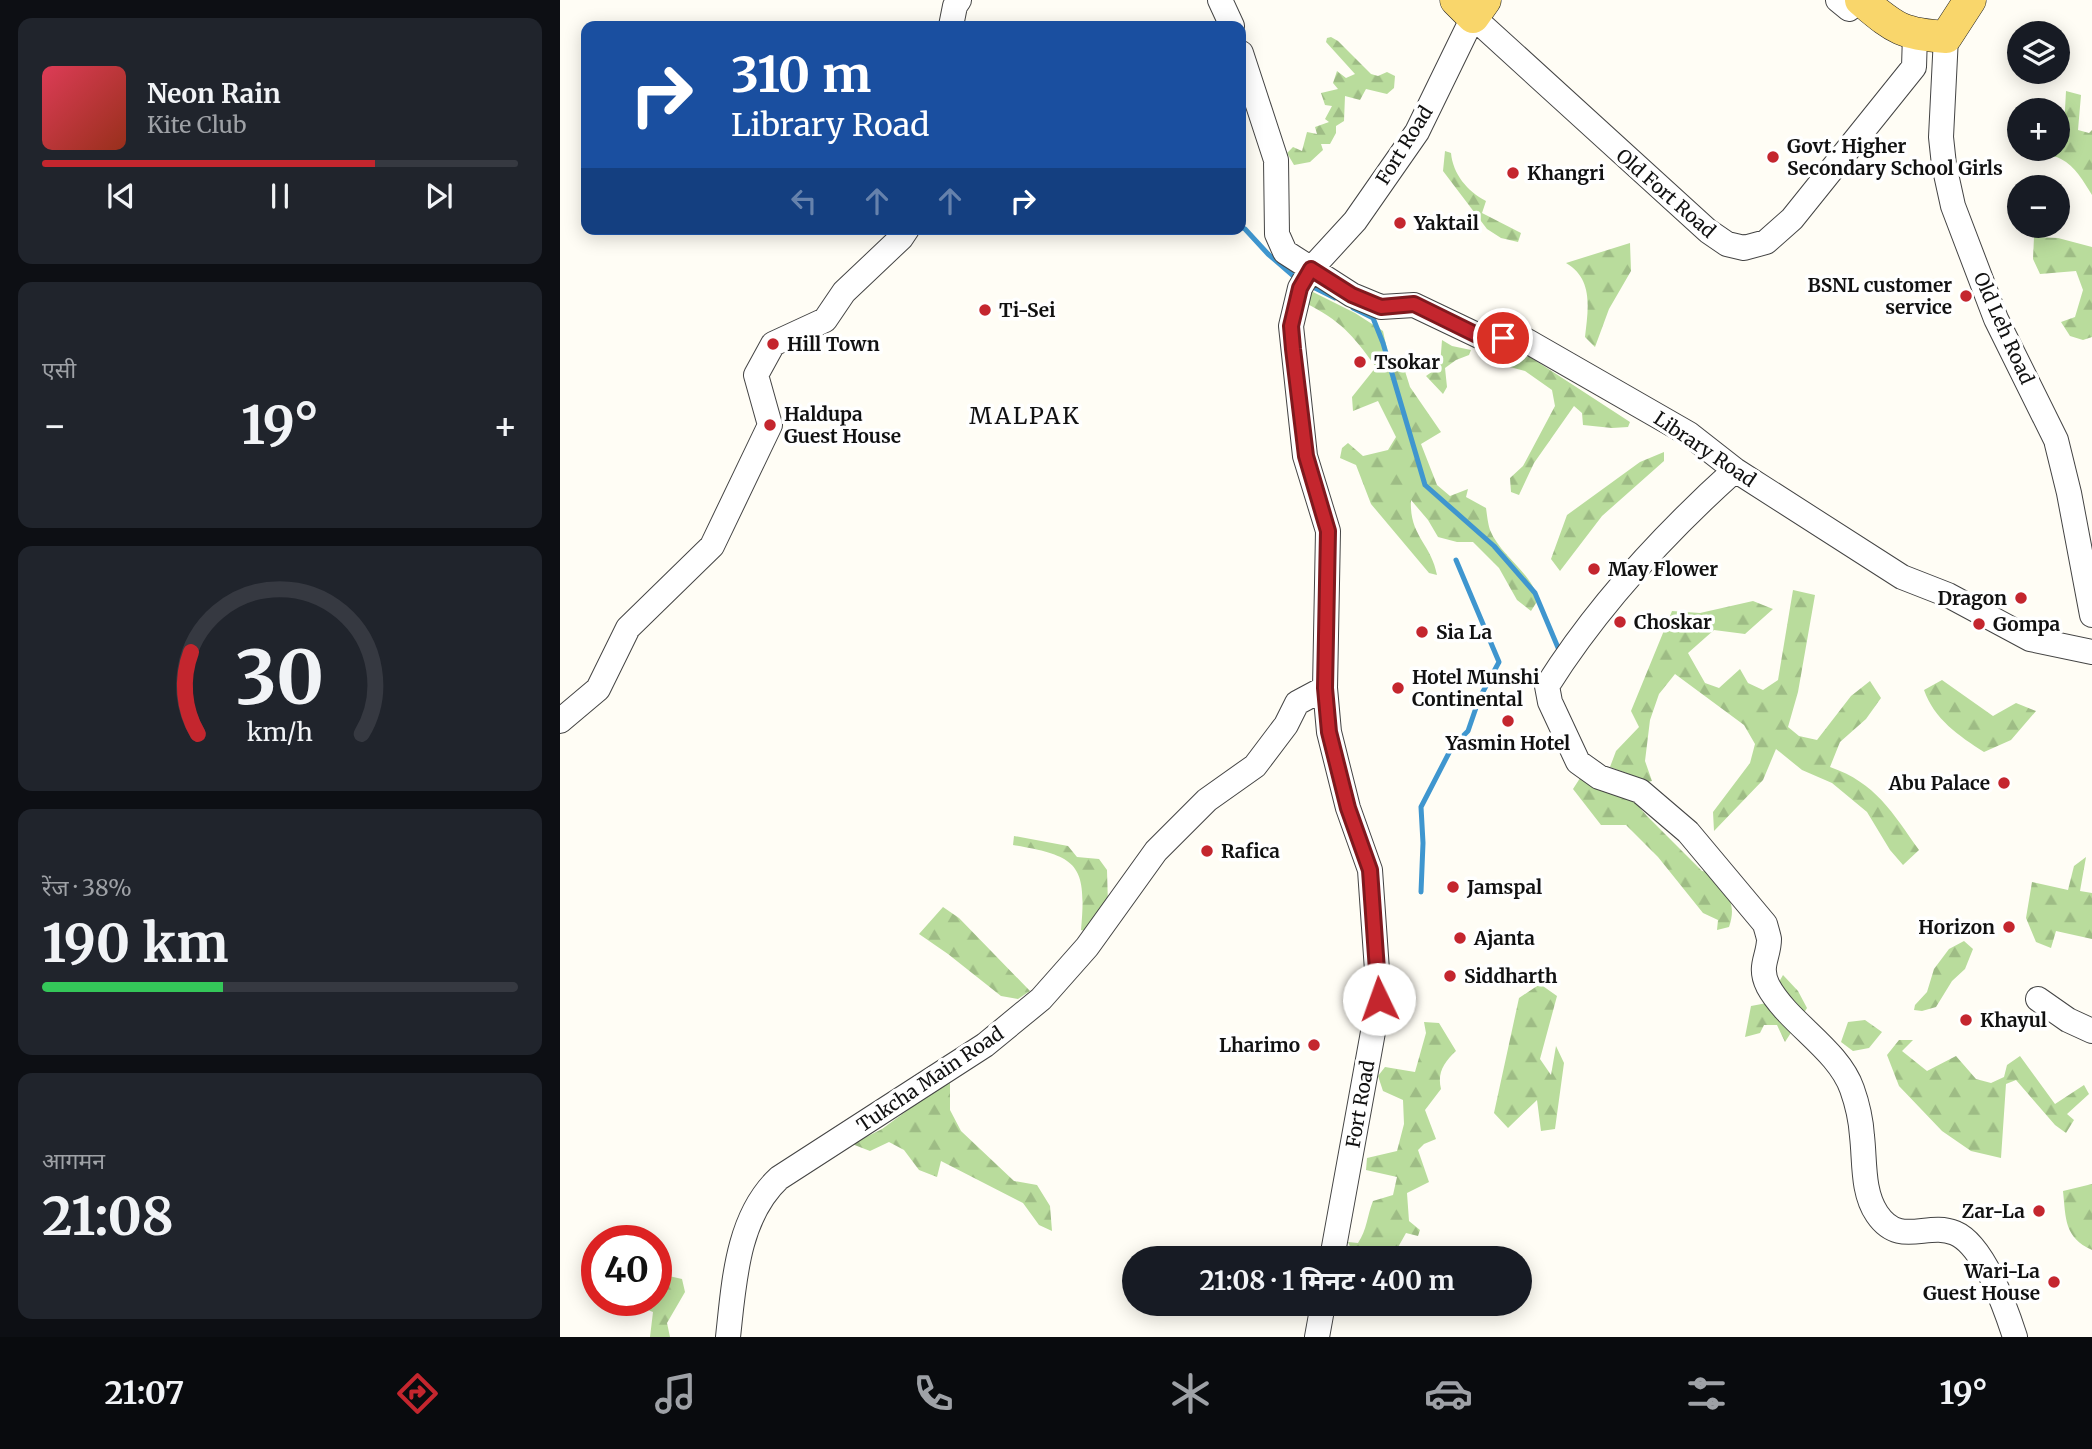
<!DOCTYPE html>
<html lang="hi">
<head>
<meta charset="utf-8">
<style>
  :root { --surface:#171b24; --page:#20242c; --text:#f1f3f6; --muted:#9ea1a6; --line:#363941; --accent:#c4262e }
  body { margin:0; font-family:Merriweather,"Noto Sans Devanagari",serif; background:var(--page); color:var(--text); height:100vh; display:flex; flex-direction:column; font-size:26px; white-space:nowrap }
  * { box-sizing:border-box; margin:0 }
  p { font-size:23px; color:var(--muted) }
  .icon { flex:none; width:38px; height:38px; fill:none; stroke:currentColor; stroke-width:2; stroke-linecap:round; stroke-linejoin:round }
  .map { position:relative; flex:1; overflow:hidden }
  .details { display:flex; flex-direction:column; gap:18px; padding:18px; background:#0d0f14; width:560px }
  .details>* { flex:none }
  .top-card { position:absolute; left:21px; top:21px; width:665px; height:214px; border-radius:14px; box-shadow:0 4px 18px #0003; background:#1a4fa0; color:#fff; overflow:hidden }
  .controls { position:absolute; left:1447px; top:21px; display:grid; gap:14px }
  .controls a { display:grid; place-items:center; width:63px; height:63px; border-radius:50%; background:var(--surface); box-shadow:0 4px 18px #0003; font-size:35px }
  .speed { position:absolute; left:21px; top:1225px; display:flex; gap:14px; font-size:35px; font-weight:700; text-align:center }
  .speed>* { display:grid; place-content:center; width:91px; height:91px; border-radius:50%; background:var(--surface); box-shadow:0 4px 18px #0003; line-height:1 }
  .speed .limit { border:10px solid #d22; background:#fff; color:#111 }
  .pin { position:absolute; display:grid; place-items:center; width:60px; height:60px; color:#fff; margin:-30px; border:4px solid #fff; border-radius:50%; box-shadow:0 2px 7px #0007 }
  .me { position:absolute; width:77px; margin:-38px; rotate:357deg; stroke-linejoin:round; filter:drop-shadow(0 0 5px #0008) }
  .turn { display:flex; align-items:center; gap:24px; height:147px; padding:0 35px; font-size:32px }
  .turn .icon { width:91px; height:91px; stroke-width:2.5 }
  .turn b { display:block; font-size:49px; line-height:60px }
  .lanes { display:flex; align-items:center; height:66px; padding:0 35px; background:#0003; justify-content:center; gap:35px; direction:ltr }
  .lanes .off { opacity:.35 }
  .big { font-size:52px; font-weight:700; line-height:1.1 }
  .details .card { flex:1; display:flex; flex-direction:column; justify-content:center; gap:10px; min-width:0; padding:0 24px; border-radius:14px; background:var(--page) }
  .details .dial { align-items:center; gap:0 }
  .dial svg { height:182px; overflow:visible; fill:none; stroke:var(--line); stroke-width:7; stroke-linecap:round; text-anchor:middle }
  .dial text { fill:var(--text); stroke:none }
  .song { display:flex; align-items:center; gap:21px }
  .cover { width:84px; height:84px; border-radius:10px; background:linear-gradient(135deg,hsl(350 70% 55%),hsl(10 70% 35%)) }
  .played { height:7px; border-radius:4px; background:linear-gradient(90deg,var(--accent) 70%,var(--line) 70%) }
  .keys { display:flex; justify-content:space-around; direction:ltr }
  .heat { display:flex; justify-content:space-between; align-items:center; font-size:38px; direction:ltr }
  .charge { height:10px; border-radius:5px; background:linear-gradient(90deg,#34c759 38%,var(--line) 0) }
  .trip { position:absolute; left:562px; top:1246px; width:410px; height:70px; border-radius:35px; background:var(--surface); box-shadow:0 4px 18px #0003; font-weight:700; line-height:70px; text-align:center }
  .tab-bar { display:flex; height:112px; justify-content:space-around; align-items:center; background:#090b0e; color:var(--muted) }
  .tab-bar .icon { width:49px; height:49px }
  .tab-bar .current { color:var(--accent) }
  .tab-bar b { font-size:32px; color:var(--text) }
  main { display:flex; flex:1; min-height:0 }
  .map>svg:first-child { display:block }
  .forest { fill:url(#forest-firs) }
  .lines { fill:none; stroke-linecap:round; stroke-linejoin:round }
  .stream { stroke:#3f96cf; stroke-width:5 }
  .minor-casing { stroke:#444; stroke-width:26 }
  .major-casing { stroke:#222; stroke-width:33 }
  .minor { stroke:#fff; stroke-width:24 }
  .major { stroke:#f9d66b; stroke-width:32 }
  .route-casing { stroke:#7f191e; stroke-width:18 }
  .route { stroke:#c4262e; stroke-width:12 }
  .poi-dot { fill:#c4262e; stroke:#fff; stroke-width:2.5 }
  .labels { text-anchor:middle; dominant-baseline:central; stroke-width:7; stroke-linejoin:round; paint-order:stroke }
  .street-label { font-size:19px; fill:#111; stroke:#fff }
  .poi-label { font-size:19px; font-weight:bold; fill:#111; stroke:#fff; text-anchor:start }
  .quarter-label { font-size:23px; letter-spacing:2px; fill:#111; stroke:#fff }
</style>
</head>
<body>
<main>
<section class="details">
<div class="card">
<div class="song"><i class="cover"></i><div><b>Neon Rain</b><p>Kite Club</p></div></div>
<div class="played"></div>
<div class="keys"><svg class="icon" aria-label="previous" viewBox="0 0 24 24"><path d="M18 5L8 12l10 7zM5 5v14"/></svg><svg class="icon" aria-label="pause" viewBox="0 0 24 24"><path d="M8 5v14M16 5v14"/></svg><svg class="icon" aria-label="next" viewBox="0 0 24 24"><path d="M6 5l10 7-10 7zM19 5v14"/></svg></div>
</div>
<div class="card"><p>एसी</p>
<div class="heat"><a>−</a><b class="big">19°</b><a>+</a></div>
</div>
<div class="card dial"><svg viewBox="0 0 100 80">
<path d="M14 69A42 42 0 1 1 86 69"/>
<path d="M14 69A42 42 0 0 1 11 33" stroke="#c4262e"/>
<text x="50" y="56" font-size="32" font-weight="700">30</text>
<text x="50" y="72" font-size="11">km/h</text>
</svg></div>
<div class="card"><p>रेंज · 38%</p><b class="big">190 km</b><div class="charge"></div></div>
<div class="card"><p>आगमन</p><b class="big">21:08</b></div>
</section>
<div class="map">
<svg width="1532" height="1337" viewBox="0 0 1532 1337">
  <defs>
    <pattern id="forest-firs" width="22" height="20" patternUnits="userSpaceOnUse" patternTransform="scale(1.75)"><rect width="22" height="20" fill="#b9dc9c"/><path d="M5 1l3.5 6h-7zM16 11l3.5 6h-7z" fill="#9ebc85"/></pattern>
  </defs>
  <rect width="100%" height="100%" fill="#fffdf5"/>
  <path class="forest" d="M771 37 778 41 811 74 818 76 827 72 835 76 834 88 827 94 806 89 800 100 785 96 784 121 776 126V133L770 144H761L763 150 750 162 734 165 727 153 733 147 742 151 747 132 757 134 755 127 769 122 765 119 772 106 765 105 761 93 778 89 773 83 777 71 786 78 795 74 766 42 767 38Z
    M1506 91 1521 95 1518 130 1529 133 1532 130V195C1524 182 1515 166 1501 159 1490 153 1478 156 1468 149H1498V137L1504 128Z
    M885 151 891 153C893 174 907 191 926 201L922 213 961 233 958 242 941 238 927 229 883 171Z
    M1474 237 1498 238 1532 247V337L1523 340 1510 336 1501 322 1515 317 1523 290 1516 271 1480 274 1473 259Z
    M1070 243 1071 271 1049 309 1035 347 1025 337C1028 310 1034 279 1006 263Z
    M751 291 795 313 823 331 828 354 844 368 850 387 881 432 861 444 877 485 890 496 908 489 906 497 926 508C927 515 928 524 930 530 941 557 972 572 978 600L971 611 957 600 939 568 913 542H897L878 537 868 520 851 500C849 536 871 543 877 575L869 573 811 504 796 465 780 458 782 448 788 443 803 456 828 450 836 437 818 401 793 411 792 397 816 367C791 333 782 322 744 302Z
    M882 340 892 346 911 350 909 355 896 360 885 368 887 387 883 394 866 376 880 366Z
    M924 350 951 352 970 357 1070 422 1068 427 1052 428 1023 425 1022 413 1014 406 974 463 959 495 951 492 950 478 963 466 995 406 992 390 965 371 927 361 923 358Z
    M1104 452V461L1042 516 1000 571 991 559 1007 515 1080 462Z
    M1233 590 1255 595 1238 692 1228 727 1239 736 1257 740 1291 696 1310 681 1321 698 1306 719 1280 742 1270 767C1316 783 1332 812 1359 850L1343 865 1330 850 1307 812 1272 783 1242 770 1216 749 1203 780 1154 831 1153 812 1190 763 1195 744 1184 725 1115 674 1099 694 1090 720 1085 761 1092 781 1082 783 1066 773 1050 767 1056 751 1079 727 1071 711 1112 611 1140 613 1193 601 1213 609 1185 634 1154 630 1128 653 1145 683 1159 688 1180 669 1188 683 1203 690 1218 680Z
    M1382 680 1433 716 1456 703 1476 711 1451 740 1424 752C1399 736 1374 719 1364 690Z
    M1022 775 1076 796 1079 807 1087 816 1142 871 1150 872C1165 892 1178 901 1169 927L1157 930 1158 920 1143 913 1098 857 1066 825H1041L1013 789Z
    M454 836 508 846 517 857 539 859 547 870 548 906 529 932 521 930C527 864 518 856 453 845Z
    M1526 857 1520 891 1532 893V939L1496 931 1491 948 1476 942 1466 918 1472 882 1508 890 1514 866Z
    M383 907 399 918 470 991 458 999 441 996 388 954 359 934Z
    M1404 941 1413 949 1405 969 1392 981 1376 1007 1362 1011 1354 1010 1355 1005 1367 992 1374 969 1389 949Z
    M1223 975 1238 991 1247 1008 1225 1042 1217 1025H1204L1200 1033 1185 1037 1191 1006 1207 1003Z
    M980 984 997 996 980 1059 991 1075 996 1046 1004 1063 995 1129 981 1131 977 1100 948 1128 934 1113 959 998Z
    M1305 1020 1322 1032 1309 1048 1293 1051 1281 1042 1288 1022Z
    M864 1022 879 1023 896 1051C884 1062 877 1073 881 1089L865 1110 876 1139 864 1144 858 1150 869 1182 847 1193 849 1221 860 1230 858 1236 846 1233 832 1258H797L794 1256 788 1242 798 1243C807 1230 807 1216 813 1201L833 1195 837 1177 806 1170 807 1158 837 1151 844 1124 843 1100 823 1091 818 1076 825 1067 855 1072 866 1033Z
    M1339 1040H1353L1342 1051 1367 1071 1396 1056 1416 1079 1431 1083 1444 1077 1447 1065 1460 1056 1495 1104 1524 1085 1529 1094 1507 1114 1514 1120 1506 1133 1495 1125 1456 1080 1446 1084 1441 1158 1411 1151 1382 1131 1339 1086 1327 1055Z
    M390 1079V1110L401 1131 454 1181 477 1185 490 1206 492 1231 479 1225 463 1203 381 1161 377 1177 359 1170 344 1150 329 1142 310 1151 292 1144 322 1129Z
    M1532 1184V1250C1504 1237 1506 1219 1503 1191Z
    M96 1273 122 1279 125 1292 107 1323 110 1337H90L93 1312 72 1304V1300H96Z"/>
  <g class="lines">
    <path class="stream" d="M681 227 685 229 708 254 737 279
      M749 285 775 298
      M793 308 813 318 823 343 865 485 934 546 975 593 999 650
      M861 892 863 843 861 807 892 747 908 731 919 699 939 662 896 560"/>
    <defs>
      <path id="minor" d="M660 0 672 26
        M1278 0 1289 9
        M391 26 395 6 399 0
        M1386 37 1381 137 1384 165 1393 206 1436 319 1496 440 1509 493 1532 615
        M681 53 716 160 717 234 725 252 792 295 821 307 854 305 919 336 967 341 1129 434 1175 470 1342 577 1388 595 1470 639 1532 652
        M1175 470C1104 534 1038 605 987 686L990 702 1018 762 1039 777 1080 791 1128 832 1205 924C1206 928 1208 934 1209 939 1209 957 1198 966 1208 986 1228 1023 1278 1049 1292 1089 1297 1103 1301 1121 1302 1136 1305 1161 1302 1192 1317 1214 1340 1248 1367 1221 1395 1233 1424 1245 1446 1309 1455 1337
        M0 721 38 689 68 628 152 546 210 425 196 375 213 344 265 320 284 292 341 238 347 229
        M1478 999 1508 1020 1532 1031
        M772 1258 819 999 810 870 788 808 769 732 765 688 768 531 745 456 731 326 740 288 751 269 795 221 857 132 913 17 1148 231 1167 244 1184 248 1206 242 1232 219 1354 67 1355 35
        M168 1337C174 1283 177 1217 219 1178L425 1045 481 999 527 947 596 851 647 800 695 766 726 725 737 703 765 688
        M757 1337 763 1304"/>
      <path id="major" d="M896 0 913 17 925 0
        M1301 0C1335 28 1340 34 1386 37L1410 0"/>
    </defs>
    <use href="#minor" class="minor-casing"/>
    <use href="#major" class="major-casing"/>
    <use href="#minor" class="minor"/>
    <use href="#major" class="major"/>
  </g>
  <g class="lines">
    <defs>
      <path id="route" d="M819 999 810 870 788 808 769 732 765 688 768 531 746 456 733 349 731 326 740 288 751 269 792 295 821 307 854 304 919 336 943 338"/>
    </defs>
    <use href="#route" class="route-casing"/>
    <use href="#route" class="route"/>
  </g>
  <g class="poi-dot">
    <circle cx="1213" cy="157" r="7"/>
    <circle cx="953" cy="173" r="7"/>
    <circle cx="840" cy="223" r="7"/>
    <circle cx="1406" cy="296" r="7"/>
    <circle cx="425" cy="310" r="7"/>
    <circle cx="213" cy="344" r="7"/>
    <circle cx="800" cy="362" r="7"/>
    <circle cx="210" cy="425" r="7"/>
    <circle cx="1034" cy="569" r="7"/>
    <circle cx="1461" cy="598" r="7"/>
    <circle cx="1060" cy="622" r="7"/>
    <circle cx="1419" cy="624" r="7"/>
    <circle cx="862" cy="632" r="7"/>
    <circle cx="838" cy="688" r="7"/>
    <circle cx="948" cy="721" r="7"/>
    <circle cx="1444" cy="783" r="7"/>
    <circle cx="647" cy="851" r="7"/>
    <circle cx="893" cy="887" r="7"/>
    <circle cx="1449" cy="927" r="7"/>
    <circle cx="900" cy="938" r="7"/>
    <circle cx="890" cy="976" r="7"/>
    <circle cx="1406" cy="1020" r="7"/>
    <circle cx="754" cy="1045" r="7"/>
    <circle cx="1479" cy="1211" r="7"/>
    <circle cx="1494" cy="1282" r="7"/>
  </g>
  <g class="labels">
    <g class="street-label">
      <text transform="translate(844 145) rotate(-58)">Fort Road</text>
      <text transform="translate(1106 193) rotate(41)">Old Fort Road</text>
      <text transform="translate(1444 328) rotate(66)">Old Leh Road</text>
      <text transform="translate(1145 449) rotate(34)">Library Road</text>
      <text transform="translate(370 1079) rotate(-34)">Tukcha Main Road</text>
      <text transform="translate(800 1104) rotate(-80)">Fort Road</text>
    </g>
    <g class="poi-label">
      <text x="1227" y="146">Govt. Higher<tspan x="1227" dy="22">Secondary School Girls</tspan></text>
      <text x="967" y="173">Khangri</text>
      <text x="854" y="223">Yaktail</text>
      <text x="1392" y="285" text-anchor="end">BSNL customer<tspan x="1392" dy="22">service</tspan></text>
      <text x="439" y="310">Ti-Sei</text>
      <text x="227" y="344">Hill Town</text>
      <text x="814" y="362">Tsokar</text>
      <text x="224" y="414">Haldupa<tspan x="224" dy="22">Guest House</tspan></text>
      <text x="1048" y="569">May Flower</text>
      <text x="1447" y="598" text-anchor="end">Dragon</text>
      <text x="1074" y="622">Choskar</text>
      <text x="1433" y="624">Gompa</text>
      <text x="876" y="632">Sia La</text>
      <text x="852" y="677">Hotel Munshi<tspan x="852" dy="22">Continental</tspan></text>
      <text x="948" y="743" text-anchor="middle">Yasmin Hotel</text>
      <text x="1430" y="783" text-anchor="end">Abu Palace</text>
      <text x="661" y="851">Rafica</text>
      <text x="907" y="887">Jamspal</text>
      <text x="1435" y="927" text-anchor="end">Horizon</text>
      <text x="914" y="938">Ajanta</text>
      <text x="904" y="976">Siddharth</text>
      <text x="1420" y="1020">Khayul</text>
      <text x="740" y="1045" text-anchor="end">Lharimo</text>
      <text x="1465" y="1211" text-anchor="end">Zar-La</text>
      <text x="1480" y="1271" text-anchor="end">Wari-La<tspan x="1480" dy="22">Guest House</tspan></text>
    </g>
    <g class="quarter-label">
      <text x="465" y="415">MALPAK</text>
    </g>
  </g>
</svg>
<div class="controls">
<a><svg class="icon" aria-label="layers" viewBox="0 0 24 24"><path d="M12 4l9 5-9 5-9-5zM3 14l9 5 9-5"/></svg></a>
<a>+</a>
<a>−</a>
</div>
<div class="speed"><div class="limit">40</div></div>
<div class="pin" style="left:943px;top:338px;background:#d93025"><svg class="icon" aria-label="arrive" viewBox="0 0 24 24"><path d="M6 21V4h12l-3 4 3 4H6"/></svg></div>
<svg class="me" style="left:819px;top:999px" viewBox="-20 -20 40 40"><circle r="19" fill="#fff"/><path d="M0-13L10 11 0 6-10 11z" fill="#c4262e"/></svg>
<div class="trip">21:08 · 1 मिनट · 400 m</div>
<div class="top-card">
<div class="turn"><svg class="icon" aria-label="right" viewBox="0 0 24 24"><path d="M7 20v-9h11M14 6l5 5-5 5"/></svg><div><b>310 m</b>Library Road</div></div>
<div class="lanes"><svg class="icon off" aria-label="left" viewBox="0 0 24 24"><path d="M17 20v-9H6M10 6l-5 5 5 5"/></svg><svg class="icon off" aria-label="ahead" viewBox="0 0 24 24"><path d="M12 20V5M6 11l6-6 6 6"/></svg><svg class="icon off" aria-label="ahead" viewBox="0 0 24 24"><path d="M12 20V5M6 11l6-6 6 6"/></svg><svg class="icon" aria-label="right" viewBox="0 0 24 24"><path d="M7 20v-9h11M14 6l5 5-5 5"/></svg></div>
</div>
</div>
</main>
<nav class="tab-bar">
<b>21:07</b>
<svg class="icon current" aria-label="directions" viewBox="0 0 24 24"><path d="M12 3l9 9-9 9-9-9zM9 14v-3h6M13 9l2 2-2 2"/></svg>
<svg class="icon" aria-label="music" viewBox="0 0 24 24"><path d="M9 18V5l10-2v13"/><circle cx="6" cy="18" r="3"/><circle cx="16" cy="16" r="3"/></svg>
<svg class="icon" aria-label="phone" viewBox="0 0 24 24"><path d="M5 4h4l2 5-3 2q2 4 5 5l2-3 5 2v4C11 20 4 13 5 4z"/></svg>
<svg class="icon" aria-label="climate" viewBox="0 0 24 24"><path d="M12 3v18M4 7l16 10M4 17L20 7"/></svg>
<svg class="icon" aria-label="car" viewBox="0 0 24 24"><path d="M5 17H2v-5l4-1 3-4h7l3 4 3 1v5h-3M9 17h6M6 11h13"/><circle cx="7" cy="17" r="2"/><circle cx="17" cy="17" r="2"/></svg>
<svg class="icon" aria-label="filters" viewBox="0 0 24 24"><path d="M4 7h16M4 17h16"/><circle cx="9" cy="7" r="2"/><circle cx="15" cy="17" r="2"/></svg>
<b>19°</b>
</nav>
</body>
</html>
